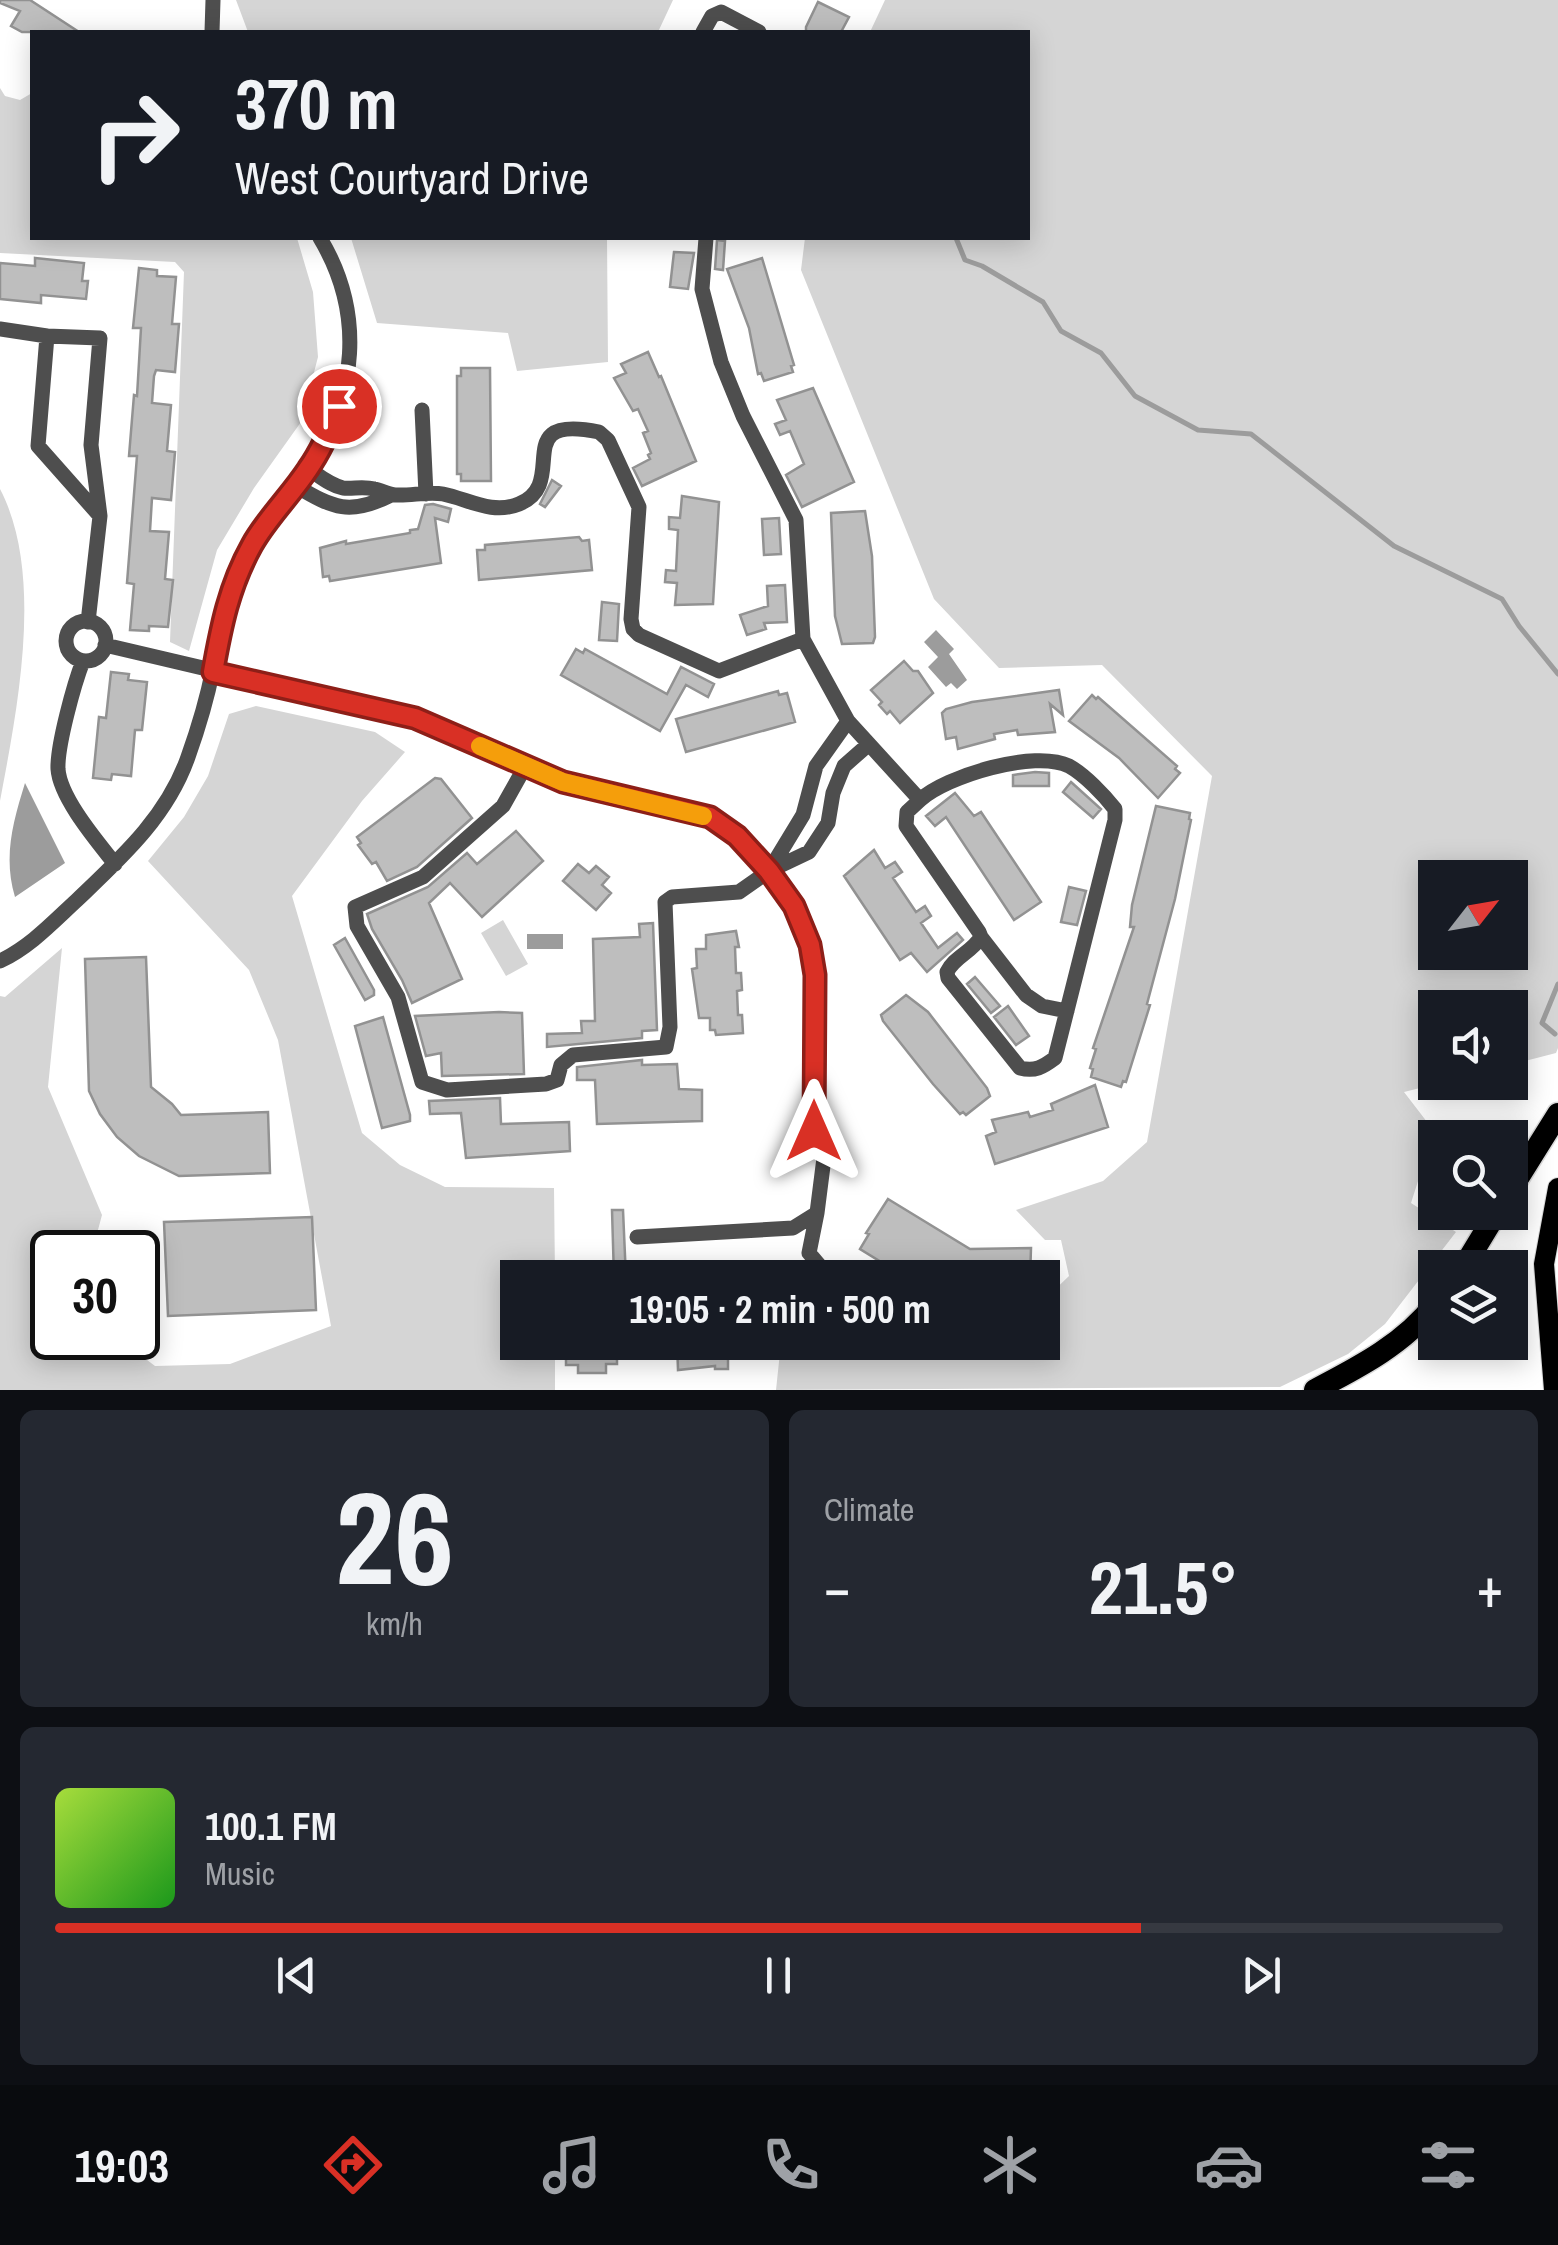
<!DOCTYPE html>
<html lang="en">
<head>
<meta charset="utf-8">
<style>
  :root { --surface:#171b24; --page:#242831; --text:#f1f3f6; --muted:#9ea1a6; --line:#363941; --accent:#d93025 }
  body { margin:0; font-family:"Archivo Narrow",sans-serif; background:var(--page); color:var(--text); height:100vh; display:flex; flex-direction:column; font-size:38px; white-space:nowrap }
  * { box-sizing:border-box; margin:0 }
  p { font-size:32px; color:var(--muted) }
  .icon { flex:none; width:55px; height:55px; fill:none; stroke:currentColor; stroke-width:2; stroke-linecap:round; stroke-linejoin:round }
  .map { position:relative; height:1390px; overflow:hidden }
  .panel { display:flex; flex-direction:column; gap:20px; padding:20px; background:#0d0f14; flex:1 }
  .panel>* { flex:none }
  .hud { position:absolute; left:30px; top:30px; width:1000px; height:210px; border-radius:0px; box-shadow:0 5px 25px #0003; background:#171b24; color:var(--text); overflow:hidden }
  .needle { width:65px; rotate:59deg }
  .fabs { position:absolute; left:1418px; top:860px; display:grid; gap:20px }
  .fabs a { display:grid; place-items:center; width:110px; height:110px; border-radius:0px; background:var(--surface); box-shadow:0 5px 25px #0003; font-size:50px }
  .speed { position:absolute; left:30px; top:1230px; display:flex; gap:20px; font-size:50px; font-weight:700; text-align:center }
  .speed>* { display:grid; place-content:center; width:130px; height:130px; border-radius:50%; background:var(--surface); box-shadow:0 5px 25px #0003; line-height:1 }
  .speed .limit { border:5px solid #111; border-radius:15px; background:#fff; color:#111 }
  .pin { position:absolute; display:grid; place-items:center; width:85px; height:85px; color:#fff; margin:-42px; border:5px solid #fff; border-radius:50%; box-shadow:0 2px 10px #0007 }
  .me { position:absolute; width:110px; margin:-55px; rotate:0deg; stroke-linejoin:round; filter:drop-shadow(0 0 8px #0008) }
  .turn { display:flex; align-items:center; gap:35px; height:210px; padding:0 40px; font-size:45px }
  .turn .icon { width:130px; height:130px; stroke-width:2.5 }
  .turn b { display:block; font-size:70px; line-height:85px }
  .big { font-size:75px; font-weight:800; line-height:1.1 }
  .panel .widget { flex:1; display:flex; flex-direction:column; justify-content:center; gap:15px; min-width:0; padding:0 35px; border-radius:15px; background:var(--page) }
  .panel .dial { align-items:center; gap:0 }
  .dial b { font-size:130px; line-height:1 }
  .song { display:flex; align-items:center; gap:30px }
  .cover { width:120px; height:120px; border-radius:15px; background:linear-gradient(135deg,hsl(80 70% 55%),hsl(120 70% 35%)) }
  .played { height:10px; border-radius:5px; background:linear-gradient(90deg,var(--accent) 75%,var(--line) 75%) }
  .keys { display:flex; justify-content:space-around; direction:ltr }
  .heat { display:flex; justify-content:space-between; align-items:center; font-size:55px; direction:ltr }
  .panel .tiles { flex:1; display:grid; gap:20px; grid-template-columns:1fr 1fr }
  .widget:last-child { grid-column:span 2 }
  .trip { position:absolute; left:500px; top:1260px; width:560px; height:100px; border-radius:0px; background:var(--surface); box-shadow:0 5px 25px #0003; font-weight:800; line-height:100px; text-align:center }
  .dock { display:flex; height:160px; justify-content:space-around; align-items:center; background:#090b0e; color:var(--muted) }
  .dock .icon { width:70px; height:70px }
  .dock .on { color:var(--accent) }
  .dock b { font-size:45px; color:var(--text) }
  .map>svg:first-child { display:block }
  .green { fill:#d5d5d5; fill-rule:evenodd }
  .water { fill:#9c9c9c }
  .lines { fill:none; stroke-linecap:round; stroke-linejoin:round }
  .stream { stroke:#9c9c9c; stroke-width:5 }
  .building { fill:#bebebe; stroke:#929292; stroke-width:2.5 }
  .major-casing { stroke:#dbdbdb; stroke-width:22 }
  .highway-casing { stroke:#dbdbdb; stroke-width:25 }
  .minor { stroke:#4e4e4e; stroke-width:15 }
  .major { stroke:#000; stroke-width:20 }
  .highway { stroke:#000; stroke-width:22 }
  .route-casing { stroke:#8d1f18; stroke-width:25 }
  .route { stroke:#d93025; stroke-width:18 }
  .slow { stroke:#f59e0b; stroke-width:18 }
</style>
</head>
<body>
<div class="map">
<svg width="1558" height="1390" viewBox="0 0 1558 1390">
  <rect width="100%" height="100%" fill="#fff"/>
  <path class="green" d="M236 0H673L658 32H248Z
    M885 0H1558V1048L1556 1053 1510 1065V1008H1435V1082L1440 1083 1404 1092 1434 1131 1411 1203 1456 1232 1385 1324 1348 1354 1280 1387 776 1390 781 1343 1042 1342 1043 1301 1069 1276 1061 1240H1045L1016 1210 1103 1181 1147 1142 1212 776 1102 665 999 668 934 599 801 270 805 238H1028V32H870ZM1435 878H1510V952H1435Z
    M0 88 5 96 20 100 32 93V238H297L313 292 318 357 301 422 254 488 217 550 189 651 170 642 184 272 175 262 0 253Z
    M351 238H607L608 362 517 371 508 333 377 323Z
    M0 489C45 575 17 710 0 801Z
    M256 706 375 732 405 752 362 801 292 896 362 1133 400 1165 445 1187 554 1188 555 1277 518 1278V1342L555 1343V1390H0V996L5 997 62 948 48 1087 102 1215 92 1252H52V1338H118L155 1366 230 1364 331 1326 278 1040 249 970 148 861 184 817 208 776 229 714Z
    M503 920 528 964 506 976 481 933Z"/>
  <path class="water" d="M936 630 954 649 949 654 967 680 957 689 951 683 946 687 928 667 938 657 924 642Z
    M25 783 65 863 15 897C3 857 13 822 25 783Z
    M527 934H563V949H527Z"/>
  <g class="lines">
    <path class="stream" d="M956 238 965 260 982 266 1043 302 1061 331 1101 353 1135 396 1198 430 1251 434 1394 546 1502 599 1519 626 1558 674
      M1555 1034 1542 1023 1558 984"/>
  </g>
  <path class="building" d="M0 0H30L79 32H22L11 26 20 11 0 3Z
    M818 2 849 17 841 32H806V27Z
    M717 240 725 241 723 270 715 269Z
    M674 252 694 253 688 289 670 287Z
    M35 258 84 263 82 281H88L86 299 41 295V303L0 299V263L35 266Z
    M762 258 794 365 791 366 793 372 764 381 761 373 758 374 749 328 727 269Z
    M139 268 157 270V276L176 277 172 324H179L175 372 156 370 154 376 152 403 171 405 167 451 175 452 171 500 152 498 150 531 169 532 165 579 173 580 168 627 149 626V631L130 630 134 584 127 583 137 456H129L134 395 137 396 141 328H133Z
    M648 352 659 377 661 376 696 461 642 486 633 468 650 459 648 455 651 453 643 433 648 431 638 409 633 411 614 378 626 373 621 364Z
    M461 368H490L491 481H461V474H457V376H461Z
    M813 388 854 482 802 507 786 475 804 464 790 431 780 435 775 424 786 420 777 400Z
    M552 480 561 486 545 507 540 504Z
    M682 496 719 502 713 604 675 605 677 583 665 582 666 570 676 571 678 530 669 529V517L680 518Z
    M433 504 451 509 448 522 435 518 441 563 330 581 329 576 323 577 320 548 346 541V544L410 533V530L418 529 425 505Z
    M865 511 872 556 875 637 873 643 842 644 835 616 831 513Z
    M779 518 781 554 764 555 762 519Z
    M579 537 582 541 589 540 592 570 479 580 477 550H485V545Z
    M785 585 787 622 764 623 766 629 747 635 740 615 768 606 767 586Z
    M602 602 619 604 617 641 599 640Z
    M576 649 583 653 585 649 667 694 681 667 714 684 708 697 686 685 660 731 561 675Z
    M904 661 913 671H918L933 693 900 723 890 711 887 714 879 705 882 702 871 690Z
    M111 672 129 674 128 680 147 682 142 730H135L131 776 112 774 111 780 93 778 99 717 106 718Z
    M1059 690 1063 715 1050 704 1055 732 1018 735 1017 730 994 734 995 739 958 749 956 737 946 739 942 713 946 709 972 702Z
    M778 691 779 695 787 693 795 722 686 752 676 719Z
    M1092 695 1096 699 1098 697 1177 766 1175 769 1180 773 1158 798 1119 758 1069 721Z
    M1035 772 1049 773V786H1013V775Z
    M435 778 441 779 472 818 417 867 387 881 376 862 372 864 358 845 361 843 357 837Z
    M1071 782 1101 809 1093 818 1063 792Z
    M955 793 974 816 981 812 1041 902 1014 920 946 817 935 826 926 816Z
    M1156 806 1190 813 1189 819 1191 820 1175 899 1147 1004 1150 1005 1126 1082 1123 1081 1121 1087 1091 1077 1093 1069 1090 1068 1096 1049 1093 1048 1134 927H1130L1132 905Z
    M516 831 543 861 482 917 450 883 429 903 462 979 412 1003 402 980 372 929 367 914 428 887 467 853 477 864Z
    M874 850 885 868 895 862 902 872 893 878 916 912 925 906 931 916 921 923 938 948 957 933 963 940 927 972 911 953 900 960 844 876Z
    M578 864 589 873 596 866 609 877 602 885 611 893 596 910 563 881Z
    M1069 887 1086 891 1077 925 1061 922Z
    M653 923 657 1030 642 1031V1038L547 1047V1034L582 1033 581 1021H595L593 939 640 937 639 924Z
    M736 931 739 947H735L736 973H741L742 990 737 991 738 1015H742L743 1033 716 1035 715 1030H710V1018H699L692 969 697 968 696 949H706V935Z
    M345 938 374 990V995L365 1000 334 945Z
    M146 957 151 1087 172 1104 181 1115 268 1112 270 1173 179 1176 139 1156 117 1137 100 1114 89 1091 85 959Z
    M975 977 1000 1006 991 1013 967 984Z
    M906 995 928 1012 987 1088 990 1096 966 1115 963 1112 960 1114 933 1084 883 1021 881 1015Z
    M1008 1006 1029 1036 1016 1045 994 1017Z
    M499 1012 522 1013 524 1074 442 1076 441 1053 426 1056 415 1016Z
    M383 1017 410 1115V1121L382 1128 355 1026Z
    M642 1060V1065L677 1064 679 1089 702 1090V1121L597 1124 595 1080H577V1067Z
    M1095 1085 1108 1127 995 1164 986 1136 996 1132 992 1120 1028 1112 1030 1117 1053 1110 1051 1104Z
    M500 1098 501 1124 569 1122 570 1151 466 1158 461 1113 430 1114 429 1101Z
    M888 1199 970 1249 1031 1248 1030 1278H907L860 1249 869 1234 866 1233Z
    M612 1210H623L626 1278H614Z
    M312 1217 316 1310 168 1316 164 1222Z
    M566 1342H617V1364H606V1373H578V1365H566Z
    M677 1342H728V1369H715V1366L678 1370Z"/>
  <g class="lines">
    <defs>
      <path id="major" d="M1554 1390 1544 1264 1558 1188"/>
      <path id="highway" d="M1510 1191 1558 1114
        M1463 1268 1497 1212
        M1315 1390C1359 1367 1404 1344 1435 1304"/>
    </defs>
    <use href="#major" class="major-casing"/>
    <use href="#highway" class="highway-casing"/>
    <path class="minor" d="M212 32 213 0
      M703 32 712 16 721 12 759 32
      M706 238 702 289 721 362 743 416 796 520 803 639 848 721 920 800 907 812 906 826 979 932 981 937C972 952 954 957 947 972L948 978 1020 1068C1035 1072 1043 1067 1055 1058L1115 820V809C1104 795 1085 775 1069 766 1035 749 946 776 920 800
      M0 329 47 336
      M422 410 426 494
      M309 469C319 476 330 485 343 488 353 489 364 486 374 489 382 490 388 495 396 495 411 496 428 491 443 494 468 499 492 515 519 504 571 483 507 413 599 432L608 440 639 507 631 619 633 629 639 635 719 671 803 639
      M296 486C333 508 350 516 391 495
      M66 641a20 20 0 1 1 40 0a20 20 0 1 1-40 0Z
      M88 622 100 516 91 445 100 338 47 336 38 446 100 516
      M105 645 415 718 563 781 710 817 737 836 769 871 794 907 810 945 815 975 814 1131 824 1158 817 1213 793 1228 637 1237
      M83 661C74 684 57 746 58 769 60 798 97 841 115 864
      M526 765 503 806 423 877 355 907 357 926 398 997 422 1082 447 1090 546 1084 557 1080 561 1065 573 1055 666 1047 670 1027 665 902 672 897 739 892 769 871 809 852 828 823 833 793 844 766 869 744
      M769 871 803 815 816 766 848 721
      M981 937 1026 995 1042 1006 1067 1011
      M0 961C30 947 53 922 77 900 121 858 167 817 188 757 198 729 207 699 213 669 219 645 219 618 229 595 250 541 280 513 310 467 357 395 365 313 320 238
      M817 1213 809 1253 820 1266 841 1278"/>
    <use href="#major" class="major"/>
    <use href="#highway" class="highway"/>
  </g>
  <g class="lines">
    <defs>
      <path id="route" d="M339 406C331 428 322 449 308 469 291 495 267 518 252 545 229 586 221 627 213 672L415 718 563 782 710 817 737 836 769 871 794 906 810 945 815 975 814 1131"/>
    </defs>
    <use href="#route" class="route-casing"/>
    <use href="#route" class="route"/>
    <path class="slow" d="M480 746 563 782 703 816"/>
  </g>
</svg>
<div class="fabs">
<a><svg class="needle" viewBox="-14 -14 28 28"><path d="M0-13l5 13h-10z" fill="#e53935"/><path d="M0 13l5-13h-10z" fill="#9ea1a6"/></svg></a>
<a><svg class="icon" aria-label="sound" viewBox="0 0 24 24"><path d="M4 9h4l5-4v14l-5-4H4zM17 9q2 3 0 6"/></svg></a>
<a><svg class="icon" aria-label="search" viewBox="0 0 24 24"><circle cx="10" cy="10" r="6"/><path d="M15 15l6 6"/></svg></a>
<a><svg class="icon" aria-label="layers" viewBox="0 0 24 24"><path d="M12 4l9 5-9 5-9-5zM3 14l9 5 9-5"/></svg></a>
</div>
<div class="speed"><div class="limit">30</div></div>
<div class="pin" style="left:339px;top:406px;background:#d93025"><svg class="icon" aria-label="arrive" viewBox="0 0 24 24"><path d="M6 21V4h12l-3 4 3 4H6"/></svg></div>
<svg class="me" style="left:814px;top:1131px" viewBox="-20 -20 40 40"><path d="M0-17L14 15 0 8-14 15z" fill="#d93025" stroke="#fff" stroke-width="4"/></svg>
<div class="trip">19:05 · 2 min · 500 m</div>
<div class="hud">
<div class="turn"><svg class="icon" aria-label="right" viewBox="0 0 24 24"><path d="M7 20v-9h11M14 6l5 5-5 5"/></svg><div><b>370 m</b>West Courtyard Drive</div></div>
</div>
</div>
<section class="panel">
<div class="tiles">
<div class="widget dial"><b>26</b><p>km/h</p></div>
<div class="widget"><p>Climate</p>
<div class="heat"><a>−</a><b class="big">21.5°</b><a>+</a></div>
</div>
<div class="widget">
<div class="song"><i class="cover"></i><div><b>100.1 FM</b><p>Music</p></div></div>
<div class="played"></div>
<div class="keys"><svg class="icon" aria-label="previous" viewBox="0 0 24 24"><path d="M18 5L8 12l10 7zM5 5v14"/></svg><svg class="icon" aria-label="pause" viewBox="0 0 24 24"><path d="M8 5v14M16 5v14"/></svg><svg class="icon" aria-label="next" viewBox="0 0 24 24"><path d="M6 5l10 7-10 7zM19 5v14"/></svg></div>
</div>
</div>
</section>
<nav class="dock">
<b>19:03</b>
<svg class="icon on" aria-label="directions" viewBox="0 0 24 24"><path d="M12 3l9 9-9 9-9-9zM9 14v-3h6M13 9l2 2-2 2"/></svg>
<svg class="icon" aria-label="music" viewBox="0 0 24 24"><path d="M9 18V5l10-2v13"/><circle cx="6" cy="18" r="3"/><circle cx="16" cy="16" r="3"/></svg>
<svg class="icon" aria-label="phone" viewBox="0 0 24 24"><path d="M5 4h4l2 5-3 2q2 4 5 5l2-3 5 2v4C11 20 4 13 5 4z"/></svg>
<svg class="icon" aria-label="climate" viewBox="0 0 24 24"><path d="M12 3v18M4 7l16 10M4 17L20 7"/></svg>
<svg class="icon" aria-label="car" viewBox="0 0 24 24"><path d="M5 17H2v-5l4-1 3-4h7l3 4 3 1v5h-3M9 17h6M6 11h13"/><circle cx="7" cy="17" r="2"/><circle cx="17" cy="17" r="2"/></svg>
<svg class="icon" aria-label="filters" viewBox="0 0 24 24"><path d="M4 7h16M4 17h16"/><circle cx="9" cy="7" r="2"/><circle cx="15" cy="17" r="2"/></svg>
</nav>
</body>
</html>
